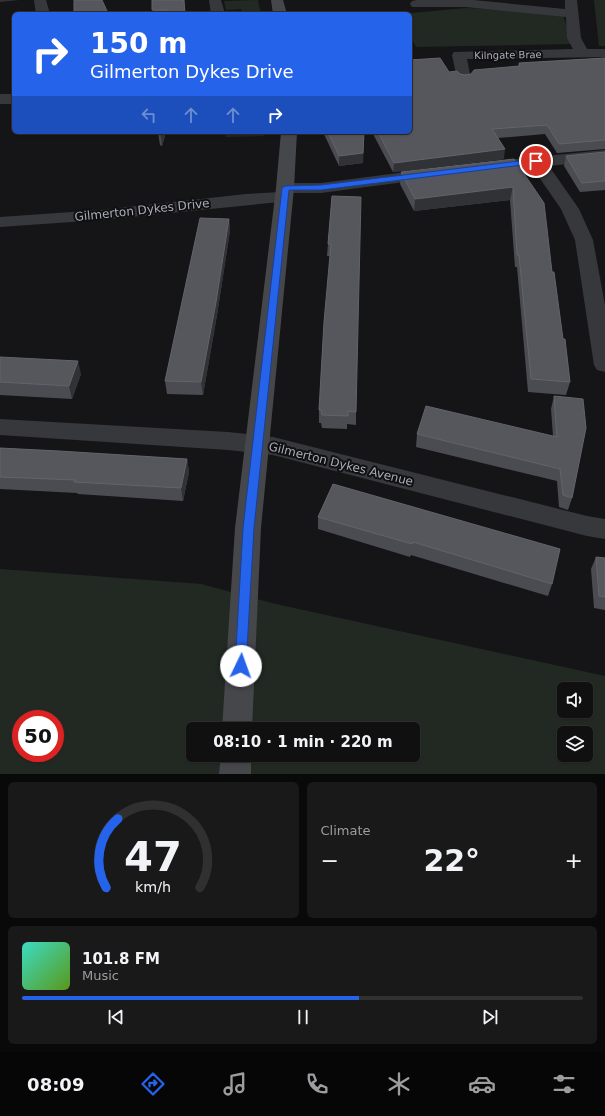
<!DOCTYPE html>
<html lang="en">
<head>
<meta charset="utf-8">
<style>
  :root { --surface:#101011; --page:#19191a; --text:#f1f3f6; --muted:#9c9d9f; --line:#303031; --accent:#2563eb }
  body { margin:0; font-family:"DejaVu Sans",sans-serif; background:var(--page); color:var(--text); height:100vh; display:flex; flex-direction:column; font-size:15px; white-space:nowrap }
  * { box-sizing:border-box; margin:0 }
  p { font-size:13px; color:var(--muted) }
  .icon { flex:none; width:22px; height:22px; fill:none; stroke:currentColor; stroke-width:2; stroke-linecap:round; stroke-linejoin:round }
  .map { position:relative; height:774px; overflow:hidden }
  .details { display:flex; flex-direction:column; gap:8px; padding:8px; background:#090909; flex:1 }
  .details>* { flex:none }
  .hud { position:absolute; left:12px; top:12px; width:400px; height:122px; border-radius:6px; box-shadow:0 1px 3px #0004,0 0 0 1px var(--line); background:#2563eb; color:#fff; overflow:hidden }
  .fabs { position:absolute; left:557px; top:682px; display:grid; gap:8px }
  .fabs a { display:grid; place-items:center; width:36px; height:36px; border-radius:6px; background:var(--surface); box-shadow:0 1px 3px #0004,0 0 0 1px var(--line); font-size:20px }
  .speed { position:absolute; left:12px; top:710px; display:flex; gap:8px; font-size:20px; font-weight:700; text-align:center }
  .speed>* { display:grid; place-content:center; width:52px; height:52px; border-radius:50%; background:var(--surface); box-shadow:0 1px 3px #0004,0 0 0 1px var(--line); line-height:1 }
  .speed .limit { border:6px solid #d22; background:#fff; color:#111 }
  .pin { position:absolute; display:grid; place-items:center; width:34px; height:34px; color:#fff; margin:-17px; border:2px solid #fff; border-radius:50%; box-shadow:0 1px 4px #0007 }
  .me { position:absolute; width:44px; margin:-22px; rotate:3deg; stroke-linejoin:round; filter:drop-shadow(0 0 3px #0008) }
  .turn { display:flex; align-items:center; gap:14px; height:84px; padding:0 12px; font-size:18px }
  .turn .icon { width:52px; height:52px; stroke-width:2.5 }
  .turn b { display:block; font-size:28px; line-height:34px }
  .lanes { display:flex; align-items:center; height:38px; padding:0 12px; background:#0003; justify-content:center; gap:20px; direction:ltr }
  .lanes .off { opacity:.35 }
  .big { font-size:30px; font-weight:600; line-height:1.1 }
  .details .tile { flex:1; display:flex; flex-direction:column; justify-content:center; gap:6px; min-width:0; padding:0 14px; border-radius:6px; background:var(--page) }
  .details .dial { align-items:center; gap:0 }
  .dial svg { height:104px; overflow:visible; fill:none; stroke:var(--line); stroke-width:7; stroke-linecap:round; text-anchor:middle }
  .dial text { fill:var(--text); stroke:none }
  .song { display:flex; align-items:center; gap:12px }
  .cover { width:48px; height:48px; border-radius:6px; background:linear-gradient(135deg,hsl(170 70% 55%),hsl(90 70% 35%)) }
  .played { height:4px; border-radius:2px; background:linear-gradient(90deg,var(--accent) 60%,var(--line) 60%) }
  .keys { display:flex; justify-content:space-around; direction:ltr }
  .heat { display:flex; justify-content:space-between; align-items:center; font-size:22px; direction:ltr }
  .details .tiles { flex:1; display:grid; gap:8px; grid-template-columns:1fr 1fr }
  .tile:last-child { grid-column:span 2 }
  .trip { position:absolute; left:186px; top:722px; width:234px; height:40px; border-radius:6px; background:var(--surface); box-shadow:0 1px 3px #0004,0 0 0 1px var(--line); font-weight:600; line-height:40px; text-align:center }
  .menu { display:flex; height:64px; justify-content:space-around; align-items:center; background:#060607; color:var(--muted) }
  .menu .icon { width:28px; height:28px }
  .menu .on { color:var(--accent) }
  .menu b { font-size:18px; color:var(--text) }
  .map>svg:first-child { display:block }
  .green { fill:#222923; fill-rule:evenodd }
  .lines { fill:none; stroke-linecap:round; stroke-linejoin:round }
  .street { fill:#37383c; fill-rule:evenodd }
  .secondary { fill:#45474b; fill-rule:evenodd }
  .wall { fill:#4b4c52 }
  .shaded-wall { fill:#313236 }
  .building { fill:#55575c; stroke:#62646a }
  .route { fill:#2563eb; stroke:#184099 }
  .labels { text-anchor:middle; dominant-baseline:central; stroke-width:4; stroke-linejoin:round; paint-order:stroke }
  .far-street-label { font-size:10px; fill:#a9adb6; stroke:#101012 }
  .street-label { font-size:12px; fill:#a9adb6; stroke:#101012 }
</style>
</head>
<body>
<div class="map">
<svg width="605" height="774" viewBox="0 0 605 774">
  <rect width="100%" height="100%" fill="#151517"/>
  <path class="green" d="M258 0 261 14H242L241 9 226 10 224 1Z
    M594 0H605V46H599Z
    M466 8 562 13 574 44 416 47 410 35V14H400Z
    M225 132H264V136L226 137Z
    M0 569 201 584 276 604 605 676V774H0ZM564 689H586V711H564ZM21 719H55V753H21ZM193 729H413V755H193ZM564 733H586V755H564Z"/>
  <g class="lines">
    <path class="street" d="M34 0H46L50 14H36Z
      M209 0H221L225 14H211Z
      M417 0H473L565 9V0H577L581 38 587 49H605V57L467 59 471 79 469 82 464 83 459 82 457 79 452 55 454 52 573 49 567 38 566 17 465 7H412L410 4 412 1Z
      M0 94H14V104H0Z
      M605 150V160L549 166 579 209 593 240 605 305V372L597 370 594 365 575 240 561 209 532 167 487 172 481 171 479 167 481 163 487 162Z
      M429 169 435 170 438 174 435 178 321 193H290L293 197 290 201 100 220 0 227V217L100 210 246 194 280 192 276 188 279 184 285 183H321Z
      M0 419 228 432 273 437 587 516 605 519V539L587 536 273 455 228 450 0 435Z"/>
    <path class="secondary" d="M271 0H283L287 14H273Z
      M281 132H297L294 188 261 528 252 729H222L235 528 276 188Z
      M221 755H251V774H219Z"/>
  </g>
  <path class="wall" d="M152 0 185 14H153Z
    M605 58V149L557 153 545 134 498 138 504 159 393 172 372 132H410L449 72 465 75 518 66 519 63Z
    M31 132H57L31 134Z
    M158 132H166L162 146 160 145Z
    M323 132H364L363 163 339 166Z
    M605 152V190L580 192 564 166 566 156Z
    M514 159 552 272 570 382 566 395 528 392 517 267H515L510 200 414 211 400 184 401 172Z
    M332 196 356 412V425L347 424V429L322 428 321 423H319V410L330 256H327Z
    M229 219 230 231 217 315 203 395 167 394 165 381Z
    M0 357 81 374 72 399 0 395Z
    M554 396 572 498 568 510 559 507 557 481 416 447 417 434 553 436 551 409Z
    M0 448 187 459 189 472 183 501 78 494 77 493 0 489Z
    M333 484 552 584 548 596 411 555 410 557 318 529V517Z
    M596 557 605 558V610L594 608 591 569Z"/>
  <path class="shaded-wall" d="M0 0H19L0 2Z
    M160 132H166L162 146Z
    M505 149 504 159 393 172 394 163Z
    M363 153V163L339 166V156Z
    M513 187 510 200 414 211 415 199Z
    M229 219 230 231 217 315 203 395 201 382Z
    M78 361 81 374 72 399 69 386Z
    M187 459 189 472 183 501 181 488Z"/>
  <path class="building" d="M74 0H102L107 11 106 14H74Z
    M152 0H184L185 14H165L167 10H152Z
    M440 58 449 72 457 71 460 74 465 75 471 74 474 70 520 66 519 63 605 58V140L559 144 547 125 492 129 505 149 394 163 378 132H410V60Z
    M328 132H364L363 153 339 156Z
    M605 152V181L582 183 566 156Z
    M514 159 544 203 552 272H554L563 339H565L570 382 531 379 519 255H517L513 187 415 199 401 172Z
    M332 196 361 197 356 412 348 411V416L322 415 321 410H319L324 322 331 244H328Z
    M200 218 229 219 216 302 201 382 165 381Z
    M0 357 78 361 69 386 0 382Z
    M554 396 583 399 586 428 572 498 563 495 560 469 417 434 426 406 557 437Z
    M0 448 59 451 187 459 181 488 74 482 75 480 0 477Z
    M333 484 560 549 552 584 413 542 412 544 318 517Z
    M596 557 605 558V597L599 596Z"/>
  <path class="route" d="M536 159 540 161 539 163 321 190H289L254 528 246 666 245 669 241 671 236 669 235 666 243 528 282 188 285 186 321 185Z"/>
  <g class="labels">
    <g class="far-street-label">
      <text transform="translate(508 55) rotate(-1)">Kilngate Brae</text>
    </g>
    <g class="street-label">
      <text transform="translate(142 210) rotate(-6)">Gilmerton Dykes Drive</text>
      <text transform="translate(341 464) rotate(14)">Gilmerton Dykes Avenue</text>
    </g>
  </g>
</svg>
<div class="fabs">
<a><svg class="icon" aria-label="sound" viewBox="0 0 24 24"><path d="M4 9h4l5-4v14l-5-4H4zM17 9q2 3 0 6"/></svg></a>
<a><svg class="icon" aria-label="layers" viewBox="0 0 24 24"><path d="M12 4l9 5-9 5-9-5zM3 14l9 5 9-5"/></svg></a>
</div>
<div class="speed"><div class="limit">50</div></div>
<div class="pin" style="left:536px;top:161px;background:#d93025"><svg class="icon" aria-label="arrive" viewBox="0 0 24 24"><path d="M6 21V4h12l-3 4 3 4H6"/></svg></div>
<svg class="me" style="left:241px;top:666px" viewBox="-20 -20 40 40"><circle r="19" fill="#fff"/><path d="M0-13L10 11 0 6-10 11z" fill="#2563eb"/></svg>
<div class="trip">08:10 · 1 min · 220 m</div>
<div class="hud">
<div class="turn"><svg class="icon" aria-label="right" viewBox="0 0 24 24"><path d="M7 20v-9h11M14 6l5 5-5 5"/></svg><div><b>150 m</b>Gilmerton Dykes Drive</div></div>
<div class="lanes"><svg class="icon off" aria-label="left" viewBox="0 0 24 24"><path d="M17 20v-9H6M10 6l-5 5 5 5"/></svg><svg class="icon off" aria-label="ahead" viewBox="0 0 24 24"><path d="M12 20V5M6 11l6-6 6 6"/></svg><svg class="icon off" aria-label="ahead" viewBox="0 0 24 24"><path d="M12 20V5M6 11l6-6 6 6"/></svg><svg class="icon" aria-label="right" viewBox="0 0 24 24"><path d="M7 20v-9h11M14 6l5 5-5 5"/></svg></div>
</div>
</div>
<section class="details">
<div class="tiles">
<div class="tile dial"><svg viewBox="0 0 100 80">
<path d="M14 69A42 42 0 1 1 86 69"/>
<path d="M14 69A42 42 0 0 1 23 16" stroke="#2563eb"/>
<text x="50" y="56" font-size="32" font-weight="700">47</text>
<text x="50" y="72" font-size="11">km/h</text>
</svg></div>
<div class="tile"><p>Climate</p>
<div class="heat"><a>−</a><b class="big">22°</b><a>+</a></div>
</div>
<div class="tile">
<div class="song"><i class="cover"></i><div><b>101.8 FM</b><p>Music</p></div></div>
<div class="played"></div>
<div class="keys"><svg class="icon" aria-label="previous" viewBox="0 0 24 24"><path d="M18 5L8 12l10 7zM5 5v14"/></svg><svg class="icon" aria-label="pause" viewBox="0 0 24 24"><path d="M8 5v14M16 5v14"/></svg><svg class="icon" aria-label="next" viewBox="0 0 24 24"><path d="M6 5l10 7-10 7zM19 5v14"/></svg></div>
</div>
</div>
</section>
<nav class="menu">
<b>08:09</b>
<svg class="icon on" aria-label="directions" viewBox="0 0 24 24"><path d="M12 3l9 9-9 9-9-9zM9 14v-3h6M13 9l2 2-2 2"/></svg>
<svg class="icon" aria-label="music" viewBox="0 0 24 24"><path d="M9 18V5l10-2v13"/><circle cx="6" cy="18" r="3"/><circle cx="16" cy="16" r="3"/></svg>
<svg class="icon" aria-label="phone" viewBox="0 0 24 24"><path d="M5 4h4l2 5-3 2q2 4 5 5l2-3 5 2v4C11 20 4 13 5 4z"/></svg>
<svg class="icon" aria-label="climate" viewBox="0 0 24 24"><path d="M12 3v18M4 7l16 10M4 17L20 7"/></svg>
<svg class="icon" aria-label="car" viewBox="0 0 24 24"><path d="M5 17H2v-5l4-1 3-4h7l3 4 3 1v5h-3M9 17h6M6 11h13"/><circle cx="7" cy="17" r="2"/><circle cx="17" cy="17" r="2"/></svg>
<svg class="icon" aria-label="filters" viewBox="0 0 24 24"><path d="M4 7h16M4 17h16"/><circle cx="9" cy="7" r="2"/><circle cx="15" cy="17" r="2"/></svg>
</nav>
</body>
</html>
